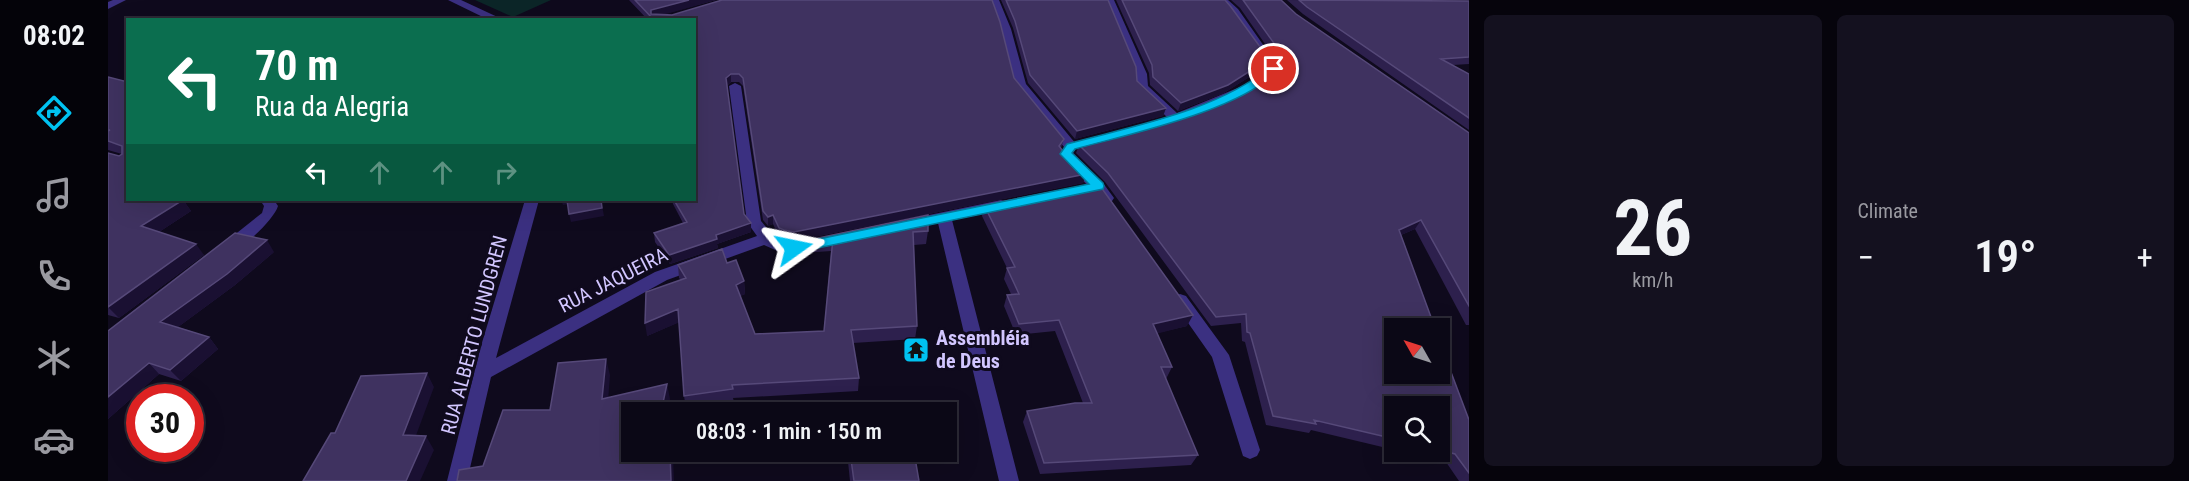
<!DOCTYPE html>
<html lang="en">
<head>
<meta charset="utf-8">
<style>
  :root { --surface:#0b0816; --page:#14111f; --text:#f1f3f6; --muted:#9a9aa1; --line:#2b2935; --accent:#00c2f1 }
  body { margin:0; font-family:"Roboto Condensed",sans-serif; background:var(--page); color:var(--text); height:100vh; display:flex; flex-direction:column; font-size:22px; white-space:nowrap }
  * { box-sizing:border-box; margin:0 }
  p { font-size:20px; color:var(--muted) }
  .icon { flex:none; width:33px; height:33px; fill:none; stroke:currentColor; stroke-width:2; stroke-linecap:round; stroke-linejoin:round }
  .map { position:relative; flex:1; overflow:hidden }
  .details { display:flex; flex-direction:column; gap:15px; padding:15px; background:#06040c; width:720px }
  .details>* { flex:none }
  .banner { position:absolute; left:18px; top:18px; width:570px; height:183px; border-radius:0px; box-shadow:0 6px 24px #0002,0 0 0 2px var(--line); background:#0b6e4f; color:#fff; overflow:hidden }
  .needle { width:39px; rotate:309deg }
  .buttons { position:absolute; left:1276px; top:318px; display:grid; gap:12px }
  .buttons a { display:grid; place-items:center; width:66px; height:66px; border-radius:0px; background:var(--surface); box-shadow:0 6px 24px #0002,0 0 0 2px var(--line); font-size:30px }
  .speed { position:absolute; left:18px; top:384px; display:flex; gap:12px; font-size:30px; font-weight:700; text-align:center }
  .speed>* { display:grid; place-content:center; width:78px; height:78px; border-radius:50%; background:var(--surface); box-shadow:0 6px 24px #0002,0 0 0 2px var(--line); line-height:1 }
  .speed .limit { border:9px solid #d22; background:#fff; color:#111 }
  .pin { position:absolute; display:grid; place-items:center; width:51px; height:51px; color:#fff; margin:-26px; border:3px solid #fff; border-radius:50%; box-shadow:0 2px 6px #0007 }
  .me { position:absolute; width:66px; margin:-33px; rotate:78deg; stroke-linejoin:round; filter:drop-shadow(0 0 4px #0008) }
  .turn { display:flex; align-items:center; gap:21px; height:126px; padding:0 30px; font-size:27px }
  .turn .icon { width:78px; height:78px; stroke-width:2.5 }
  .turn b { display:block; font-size:42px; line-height:51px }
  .lanes { display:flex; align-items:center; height:57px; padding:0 30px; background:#0003; justify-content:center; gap:30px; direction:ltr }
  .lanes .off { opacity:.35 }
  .big { font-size:45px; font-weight:600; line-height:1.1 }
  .details .widget { flex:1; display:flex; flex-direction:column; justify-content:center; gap:9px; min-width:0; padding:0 21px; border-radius:9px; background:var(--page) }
  .details .dial { align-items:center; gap:0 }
  .dial b { font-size:78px; line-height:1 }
  .heat { display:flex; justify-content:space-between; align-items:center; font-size:33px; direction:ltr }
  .details .tiles { flex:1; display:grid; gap:15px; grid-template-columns:repeat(2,1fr) }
  .trip { position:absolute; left:513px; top:402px; width:336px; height:60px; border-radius:0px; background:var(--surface); box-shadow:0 6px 24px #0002,0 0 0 2px var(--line); font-weight:600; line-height:60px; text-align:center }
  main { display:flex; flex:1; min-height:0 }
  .menu { display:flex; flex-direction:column; width:108px; justify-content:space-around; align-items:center; background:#040309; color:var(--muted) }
  .menu .icon { width:42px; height:42px }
  .menu .current { color:var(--accent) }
  .menu b { font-size:27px; color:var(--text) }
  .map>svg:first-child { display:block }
  .green { fill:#0c2628 }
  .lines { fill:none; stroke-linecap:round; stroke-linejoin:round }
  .street { fill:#3b3081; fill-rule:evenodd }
  .wall { fill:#2d204d }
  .shaded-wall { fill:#1a1032 }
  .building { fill:#3f3260; stroke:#564979; stroke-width:1.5 }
  .route { fill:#00c2f1; stroke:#007e9d; stroke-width:1.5 }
  .labels { text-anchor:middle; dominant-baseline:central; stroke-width:6; stroke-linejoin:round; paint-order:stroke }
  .street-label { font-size:20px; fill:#d2c6ff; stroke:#0f0a1d }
  .poi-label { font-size:20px; font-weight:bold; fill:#d2c6ff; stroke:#0f0a1d; text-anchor:start }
</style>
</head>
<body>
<main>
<nav class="menu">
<b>08:02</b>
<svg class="icon current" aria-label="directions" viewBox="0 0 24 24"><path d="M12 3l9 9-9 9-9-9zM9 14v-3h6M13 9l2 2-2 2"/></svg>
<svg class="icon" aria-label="music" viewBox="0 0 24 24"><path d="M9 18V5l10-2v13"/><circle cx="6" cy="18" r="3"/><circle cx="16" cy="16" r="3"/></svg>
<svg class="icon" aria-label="phone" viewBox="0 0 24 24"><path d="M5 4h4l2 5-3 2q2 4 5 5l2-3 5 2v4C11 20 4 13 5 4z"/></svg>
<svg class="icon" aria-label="climate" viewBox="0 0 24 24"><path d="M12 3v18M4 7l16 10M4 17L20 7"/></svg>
<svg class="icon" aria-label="car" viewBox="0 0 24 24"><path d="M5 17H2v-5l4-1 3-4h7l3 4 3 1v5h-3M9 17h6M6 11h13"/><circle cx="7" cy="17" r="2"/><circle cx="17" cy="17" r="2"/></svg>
</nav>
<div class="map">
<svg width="1361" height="481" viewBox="0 0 1361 481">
  <rect width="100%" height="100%" fill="#0f0a1d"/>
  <path class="green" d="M367 0H443L405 17Z"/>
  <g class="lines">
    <path class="street" d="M5 0H18L0 9V2Z
      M340 0H353L396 20H381Z
      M881 0H891L903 29 918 84 968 144 969 147 965 153 995 183 1006 198 1004 201H994L953 157 951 154 956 147 906 85 893 29Z
      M996 0H1006L1039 74 1040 86 1069 113 1144 82 1160 68 1122 13 1109 0H1120L1130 9 1172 69 1152 86 1077 119 1063 121 1028 87 1027 74Z
      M627 83 633 86 653 221C676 249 680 244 714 238L719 239 722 243 719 247 674 253 656 245 559 280 383 377 359 481H339L373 346 417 200H431L388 358 547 272 649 236 639 222 621 86Z
      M152 200H166L170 206C166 220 129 256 115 252L112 248 115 244 154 213 156 206Z
      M893 200 898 202 900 205 898 208 844 220 911 481H891L830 223 802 229 795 224 802 219Z
      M1072 294 1078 296 1121 355 1152 450 1149 456 1142 459 1135 456 1104 357 1064 300 1066 296Z"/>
  </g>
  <path class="wall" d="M521 0H608L556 14 564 15 614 0H884L892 22 906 78 956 139 953 148 978 174 975 183 686 241 676 239 671 237 665 224 660 226 655 220 635 86 631 82H623L619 86 636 214 643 223V232L609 244 610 248 562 264 547 242 546 233 575 223 565 204 564 200H586V20H540Z
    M893 0H1000L1029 81 1058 108 1055 116 967 139 920 83 905 28Z
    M1008 0H1117L1157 67 1116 93 1070 111 1042 85 1041 73Z
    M1123 0H1173L1188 14 1361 133V325H1358L1307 229 1293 235 1361 420V481H1351L1338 462 1293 452H1332V406H1287V450L1203 430 1201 433 1158 425 1137 342 1134 341 1133 323 1103 326 997 182 968 153 971 145 1109 104 1159 78 1173 67 1132 8Z
    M1179 0 1361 1V64L1345 65 1361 74V130L1195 14Z
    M0 77 20 82V200H75L83 211 51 232 96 255 11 318 0 315V153L11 156 14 154 0 150Z
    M876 205 1079 326 1049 333 1064 367 1058 379 1090 455 1083 465 932 474 915 422 919 411 975 403 947 331 908 335 896 306 899 295 903 294 896 279 899 268 874 216Z
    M820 231 818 244 806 245 809 326 807 339 745 343 751 378 750 391 625 398 626 402 578 408 576 396 571 322 539 336 573 280 571 278 570 265 619 263 636 281 637 294 632 296 647 334 716 331 723 251 695 253 696 241Z
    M166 252 127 285 70 327 101 337 110 349 73 381 51 374 0 419V331Z
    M739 452H806L811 481H742Z"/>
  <path class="shaded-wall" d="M581 0H608L544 18 543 14V10Z
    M1161 59 1157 67 1116 93 1070 111 1073 103Z
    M623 74V82L619 86 618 78Z
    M1058 108 1055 116 967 139 969 131Z
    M978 174 975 183 686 241V232Z
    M75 200 83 211 42 238 33 226Z
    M453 200H459L461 204 455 205Z
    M493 200 496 216 463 222 461 214Z
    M665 215V224L660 226V217Z
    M1313 220 1307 229 1284 239 1291 230Z
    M643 223V232L609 244 610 248 562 264 561 255 608 235Z
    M159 240 166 252 127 285 62 333 52 322Z
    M88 244 96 255 11 318 0 307Z
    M636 281 637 294 629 298 628 285Z
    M570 309 572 322 539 336 537 323Z
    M1085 315 1079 326 1040 336 1045 324Z
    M101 337 110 349 73 381 62 370Z
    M498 359 502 375 499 415 494 399Z
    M41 363 51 374 0 419V397Z
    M319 373 326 387 303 449 295 435Z
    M559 384 562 399 559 412H553Z
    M318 436 326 450 312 481H298Z
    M562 452H564L565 456 566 481H563Z"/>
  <path class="building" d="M527 0H581L543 10V14L564 15 614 0H884L892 22 906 78 956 139 951 146 954 150 978 174 686 232 676 230 671 228 665 215 660 217 655 211 635 78 631 74H623L618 78 636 214 643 223 608 235 609 239 561 255 546 233 579 222 566 200H586V189L589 188 586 183V20H546Z
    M898 0H1000L1028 67 1029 81 1058 108 969 131 922 75 907 21Z
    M1014 0H1117L1123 7 1161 59 1120 85 1073 103 1045 77 1044 65Z
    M1135 0H1173L1188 14 1361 133V306L1313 220 1291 230 1327 328H1287V374H1332V343L1361 420V473L1347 454 1332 450V406H1287V439L1206 420 1208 424 1165 416 1142 333 1139 332 1138 314 1108 317 1000 173 971 145 1109 104 1159 78 1177 63 1178 60Z
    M1191 0 1361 1V57L1333 59 1361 74V118L1199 7Z
    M0 77 20 82V200H75L33 226 88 244 0 307V153L11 156 14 154V146L0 141V131L2 130H0Z
    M990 183 1085 315 1045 324 1064 367H1053L1090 455 936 463 919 411 967 403H984L951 320 911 324 899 295 911 294 899 268 907 267 876 205Z
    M459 200H493L494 208 461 214Z
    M820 215V231L805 232 809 326 743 330 751 378 624 385 625 389 576 396 570 309 537 323 538 292 578 278 570 265 614 249 619 263 628 260 636 281 628 285 647 334 716 331 725 238 696 241Z
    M127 233 159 240 119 274 52 322 101 337 62 370 41 363 0 397V331Z
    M498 359 494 399 559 384 553 412H524V452H562L563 481H349L351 470 375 466 395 410H442L450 363Z
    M319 373 295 435 318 436 298 481H195L223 433H227L253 376Z
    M742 452H806L811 481H746Z"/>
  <path class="route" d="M1162 67 1171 69C1135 110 1021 134 967 149L964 153 995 183 996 186 995 189 686 253 679 248 686 244 981 184 952 154 959 144C1025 126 1109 111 1162 67Z"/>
  <defs>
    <symbol id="temple-square" viewBox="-11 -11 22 22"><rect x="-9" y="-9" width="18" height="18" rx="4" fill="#00c2f1" stroke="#0f0a1d"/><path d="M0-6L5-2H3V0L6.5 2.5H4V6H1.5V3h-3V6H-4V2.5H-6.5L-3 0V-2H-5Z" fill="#111"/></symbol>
  </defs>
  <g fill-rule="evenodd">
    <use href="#temple-square" x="793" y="335" width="30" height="30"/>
  </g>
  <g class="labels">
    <g class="street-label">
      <text transform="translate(505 280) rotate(-27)">RUA JAQUEIRA</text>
      <text transform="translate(366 335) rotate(-75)">RUA ALBERTO LUNDGREN</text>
    </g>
    <g class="poi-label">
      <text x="828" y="338">Assembléia<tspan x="828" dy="23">de Deus</tspan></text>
    </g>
  </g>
</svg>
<div class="buttons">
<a><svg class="needle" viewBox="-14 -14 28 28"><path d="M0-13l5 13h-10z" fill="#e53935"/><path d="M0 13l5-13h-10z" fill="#9a9aa1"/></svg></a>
<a><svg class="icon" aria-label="search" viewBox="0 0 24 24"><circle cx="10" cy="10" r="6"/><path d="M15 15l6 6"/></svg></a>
</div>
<div class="speed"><div class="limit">30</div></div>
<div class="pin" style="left:1166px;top:69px;background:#d93025"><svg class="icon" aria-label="arrive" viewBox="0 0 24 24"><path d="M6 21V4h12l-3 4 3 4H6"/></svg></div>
<svg class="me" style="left:686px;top:248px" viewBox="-20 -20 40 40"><path d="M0-17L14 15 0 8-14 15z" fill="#00c2f1" stroke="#fff" stroke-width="4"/></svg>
<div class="trip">08:03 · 1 min · 150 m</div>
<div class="banner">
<div class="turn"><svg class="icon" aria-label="left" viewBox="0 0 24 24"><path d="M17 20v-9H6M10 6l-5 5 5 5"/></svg><div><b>70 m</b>Rua da Alegria</div></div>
<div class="lanes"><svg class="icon" aria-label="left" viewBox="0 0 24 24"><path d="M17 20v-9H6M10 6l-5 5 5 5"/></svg><svg class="icon off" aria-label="ahead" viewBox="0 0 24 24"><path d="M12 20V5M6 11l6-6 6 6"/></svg><svg class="icon off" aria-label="ahead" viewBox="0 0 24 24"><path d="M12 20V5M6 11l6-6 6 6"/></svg><svg class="icon off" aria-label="right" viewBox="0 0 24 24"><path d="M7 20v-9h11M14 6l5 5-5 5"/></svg></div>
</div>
</div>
<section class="details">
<div class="tiles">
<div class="widget dial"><b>26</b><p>km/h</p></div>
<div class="widget"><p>Climate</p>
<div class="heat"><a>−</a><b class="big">19°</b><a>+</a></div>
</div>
</div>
</section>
</main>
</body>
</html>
